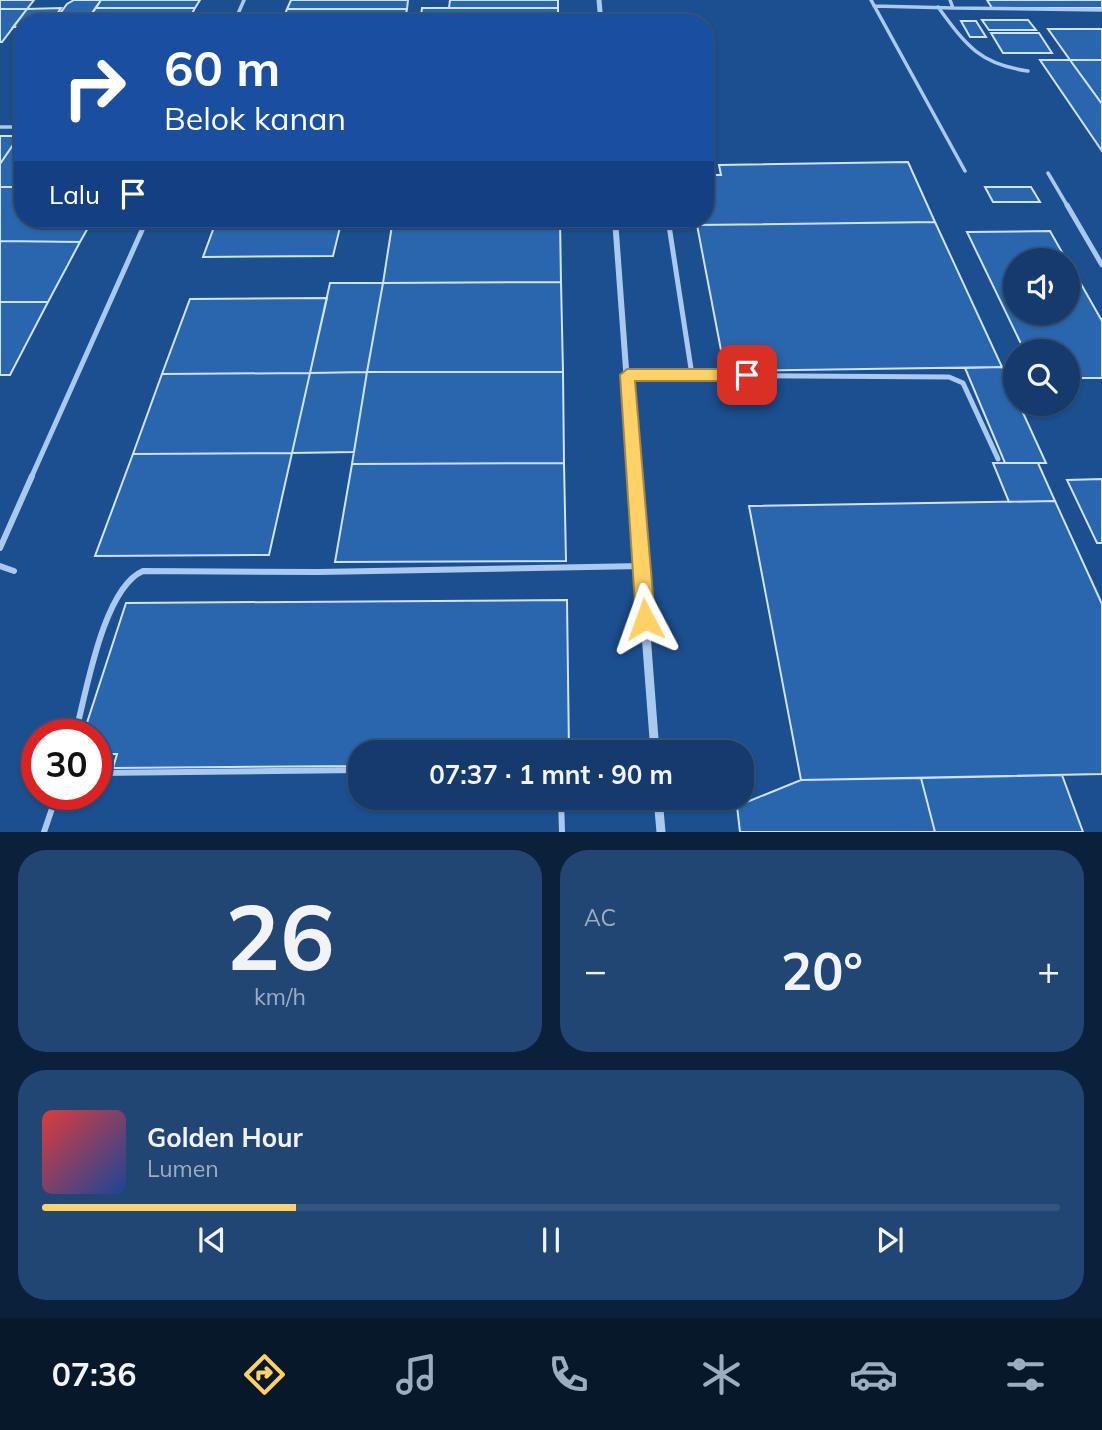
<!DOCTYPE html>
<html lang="id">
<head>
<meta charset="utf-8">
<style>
  :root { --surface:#143b6b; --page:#214673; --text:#f1f3f6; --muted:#9dadc1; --line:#33557e; --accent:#ffd166 }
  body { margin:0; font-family:Mulish,sans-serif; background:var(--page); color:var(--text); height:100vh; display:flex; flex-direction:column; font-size:26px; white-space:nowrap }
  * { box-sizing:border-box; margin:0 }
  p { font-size:23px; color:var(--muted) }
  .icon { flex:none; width:38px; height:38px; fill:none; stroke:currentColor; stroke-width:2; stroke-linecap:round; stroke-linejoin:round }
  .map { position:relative; height:832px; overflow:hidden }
  .side { display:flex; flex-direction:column; gap:18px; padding:18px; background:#0b203b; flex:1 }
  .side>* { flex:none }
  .guide { position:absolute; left:14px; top:14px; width:700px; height:214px; border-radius:28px; box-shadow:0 2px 5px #0004,0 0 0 2px var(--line); background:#1a4fa0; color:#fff; overflow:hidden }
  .buttons { position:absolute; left:1003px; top:248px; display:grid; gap:14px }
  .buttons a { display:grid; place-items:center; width:77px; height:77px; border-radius:50%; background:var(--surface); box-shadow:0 2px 5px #0004,0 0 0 2px var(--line); font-size:35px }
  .speed { position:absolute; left:21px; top:719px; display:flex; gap:14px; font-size:35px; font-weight:700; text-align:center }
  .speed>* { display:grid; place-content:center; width:91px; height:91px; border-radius:50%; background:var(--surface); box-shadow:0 2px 5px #0004,0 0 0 2px var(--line); line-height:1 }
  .speed .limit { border:10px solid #d22; background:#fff; color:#111 }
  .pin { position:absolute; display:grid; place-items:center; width:60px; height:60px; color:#fff; margin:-30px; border-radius:14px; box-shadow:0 4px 10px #0006 }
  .me { position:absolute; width:77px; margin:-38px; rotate:356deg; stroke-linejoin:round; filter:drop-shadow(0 0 5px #0008) }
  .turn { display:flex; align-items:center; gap:24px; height:147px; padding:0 35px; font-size:32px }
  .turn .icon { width:91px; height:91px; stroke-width:2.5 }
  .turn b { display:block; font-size:49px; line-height:60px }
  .then { display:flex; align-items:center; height:66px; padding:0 35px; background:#0003; gap:14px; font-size:26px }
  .big { font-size:52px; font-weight:700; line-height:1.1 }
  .side .tile { flex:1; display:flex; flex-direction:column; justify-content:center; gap:10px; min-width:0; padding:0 24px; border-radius:28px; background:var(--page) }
  .side .dial { align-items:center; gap:0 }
  .dial b { font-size:91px; line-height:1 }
  .song { display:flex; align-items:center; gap:21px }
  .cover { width:84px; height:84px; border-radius:10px; background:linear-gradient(135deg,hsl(0 70% 55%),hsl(220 70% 35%)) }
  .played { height:7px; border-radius:4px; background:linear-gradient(90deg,var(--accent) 25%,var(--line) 25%) }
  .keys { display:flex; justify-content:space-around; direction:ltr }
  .heat { display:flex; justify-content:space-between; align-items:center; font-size:38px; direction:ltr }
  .side .tiles { flex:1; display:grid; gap:18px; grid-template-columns:1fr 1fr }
  .tile:last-child { grid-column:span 2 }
  .trip { position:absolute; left:348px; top:740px; width:406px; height:70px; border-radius:28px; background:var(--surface); box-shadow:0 2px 5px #0004,0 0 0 2px var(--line); font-weight:700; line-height:70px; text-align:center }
  .dock { display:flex; height:112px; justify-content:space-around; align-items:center; background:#08182b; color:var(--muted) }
  .dock .icon { width:49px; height:49px }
  .dock .selected { color:var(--accent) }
  .dock b { font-size:32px; color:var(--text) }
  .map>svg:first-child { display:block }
  .building { fill:#2a66ad; stroke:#cfe3fa; stroke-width:2 }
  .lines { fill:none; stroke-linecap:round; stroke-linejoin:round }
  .lane-far2 { stroke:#a9c9ee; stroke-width:3.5 }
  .lane-far1 { stroke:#a9c9ee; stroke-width:5 }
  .lane { stroke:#a9c9ee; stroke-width:6 }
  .street-far2 { stroke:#a9c9ee; stroke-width:5 }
  .street-far1 { stroke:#a9c9ee; stroke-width:6 }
  .street { stroke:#a9c9ee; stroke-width:9 }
  .route { fill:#ffd166; stroke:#a68842; stroke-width:2 }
</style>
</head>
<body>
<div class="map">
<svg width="1102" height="832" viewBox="0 0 1102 832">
  <rect width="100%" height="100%" fill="#1b4f8f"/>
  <path class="building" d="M0 0H34L27 9H0Z
    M74 0H101L85 23H53L67 4Z
    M101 0H200L195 8H96Z
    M291 0H408L407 9H287Z
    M450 0H558V8H449Z
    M987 0H1102V8H992Z
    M61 8 51 23H23V27H13L27 9Z
    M96 8H195L187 23H85Z
    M422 8H558V23H420Z
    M0 9H27L2 42H0Z
    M287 9H407L404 23H282Z
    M982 20H1028L1036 30H989Z
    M961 21H976L986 37H970Z
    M1048 29H1102V60H1070Z
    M991 33H1039L1052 53H1003Z
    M1040 60H1070L1102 104V151Z
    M1070 60H1102V104Z
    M0 136H19L0 164Z
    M19 136H23V187H0V164Z
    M908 162 935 222 697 225 696 219H705V175H721L719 165Z
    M0 187H23V219H93L80 242 0 241Z
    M985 187H1031L1040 202H993Z
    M217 219H342L333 256 203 257Z
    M393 219H560L561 282 383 283Z
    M935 222 1002 367 725 371 697 225Z
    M1050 231 1067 261H1015V313H1068V261L1102 321V378H1068V352H1025L967 232Z
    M0 241 80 242 48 302H0Z
    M561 282 563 372H367L383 283Z
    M330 283H383L367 372 310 373Z
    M327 298 310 373 162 374 190 299Z
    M0 302H48L10 375H0Z
    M1002 367 1015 395V404H1019L1046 463H1005L965 368Z
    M367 372H563L564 463 352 464Z
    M367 372 354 452 292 453 310 373Z
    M310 373 292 453 133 454 162 374Z
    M292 453 269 555 95 556 133 454Z
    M564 463 566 561 335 562 352 464Z
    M993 463H1038L1055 501 1009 502Z
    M1102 479V543H1097L1067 480Z
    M1055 501 1102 604V774L801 780 749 506Z
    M567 600 569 752H360V766L113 768 117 754H96V735H83L126 603Z
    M1062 775 1083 832H935L921 778Z
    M921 778 935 832H740L737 806 801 780Z"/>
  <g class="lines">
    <path class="lane-far2" d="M871 0 965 171
      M950 0 953 8 1102 10
      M874 6 953 8
      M938 7C966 45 979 64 1028 71
      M234 23 244 0
      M0 127H23
      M1048 173 1068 207"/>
    <path class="lane-far1" d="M1067 205 1102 265
      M668 219 692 375
      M627 375 949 377 963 383 998 459
      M31 478 147 219"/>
    <path class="lane" d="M0 548 32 476
      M0 566 14 571
      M75 735C86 694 103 588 143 571L319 572 642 566
      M96 773 360 770
      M561 798 562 832
      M44 832 57 794"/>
    <path class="street-far2" d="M599 0 601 23"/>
    <path class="street-far1" d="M615 219 634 478"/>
    <path class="street" d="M634 476 655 752
      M658 798 661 832"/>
  </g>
  <path class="route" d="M627 369H747L755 375 747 381H635L655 619 652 626 645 629 639 626 636 619 620 375Z"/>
</svg>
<div class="buttons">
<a><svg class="icon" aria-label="sound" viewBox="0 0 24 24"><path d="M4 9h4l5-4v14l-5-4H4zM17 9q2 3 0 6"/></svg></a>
<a><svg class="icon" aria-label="search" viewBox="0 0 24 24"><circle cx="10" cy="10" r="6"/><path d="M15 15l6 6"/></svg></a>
</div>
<div class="speed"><div class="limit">30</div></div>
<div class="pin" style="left:747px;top:375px;background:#d93025"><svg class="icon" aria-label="arrive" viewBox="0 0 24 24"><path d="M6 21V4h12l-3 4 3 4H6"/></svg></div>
<svg class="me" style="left:645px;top:619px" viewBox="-20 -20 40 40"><path d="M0-17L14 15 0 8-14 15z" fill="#ffd166" stroke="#fff" stroke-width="4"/></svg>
<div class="trip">07:37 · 1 mnt · 90 m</div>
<div class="guide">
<div class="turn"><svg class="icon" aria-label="right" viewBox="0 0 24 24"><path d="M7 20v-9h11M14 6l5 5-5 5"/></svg><div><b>60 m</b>Belok kanan</div></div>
<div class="then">Lalu<svg class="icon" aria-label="arrive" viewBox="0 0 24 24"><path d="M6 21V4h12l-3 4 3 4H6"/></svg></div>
</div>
</div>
<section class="side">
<div class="tiles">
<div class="tile dial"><b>26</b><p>km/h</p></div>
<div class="tile"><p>AC</p>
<div class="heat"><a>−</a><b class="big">20°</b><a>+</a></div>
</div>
<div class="tile">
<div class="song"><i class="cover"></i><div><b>Golden Hour</b><p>Lumen</p></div></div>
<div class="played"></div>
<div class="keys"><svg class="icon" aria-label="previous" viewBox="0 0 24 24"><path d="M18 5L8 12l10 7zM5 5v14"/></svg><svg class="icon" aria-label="pause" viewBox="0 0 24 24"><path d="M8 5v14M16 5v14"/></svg><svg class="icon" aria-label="next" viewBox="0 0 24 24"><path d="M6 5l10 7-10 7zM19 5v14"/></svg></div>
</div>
</div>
</section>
<nav class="dock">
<b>07:36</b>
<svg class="icon selected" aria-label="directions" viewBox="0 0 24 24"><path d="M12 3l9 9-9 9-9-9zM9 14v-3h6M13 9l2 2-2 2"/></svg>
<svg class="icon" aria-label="music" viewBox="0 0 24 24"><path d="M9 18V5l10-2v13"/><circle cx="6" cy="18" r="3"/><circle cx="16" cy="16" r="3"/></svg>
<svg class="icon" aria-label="phone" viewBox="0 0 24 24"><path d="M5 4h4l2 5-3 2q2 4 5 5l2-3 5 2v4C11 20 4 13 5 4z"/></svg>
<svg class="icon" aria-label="climate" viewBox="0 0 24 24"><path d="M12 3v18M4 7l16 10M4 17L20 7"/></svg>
<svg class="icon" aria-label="car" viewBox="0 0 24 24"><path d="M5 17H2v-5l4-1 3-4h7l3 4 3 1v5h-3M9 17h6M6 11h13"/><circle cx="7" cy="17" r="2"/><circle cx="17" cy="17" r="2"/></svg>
<svg class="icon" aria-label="filters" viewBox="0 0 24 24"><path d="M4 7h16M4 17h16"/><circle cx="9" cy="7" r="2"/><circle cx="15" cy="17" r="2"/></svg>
</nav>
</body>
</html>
